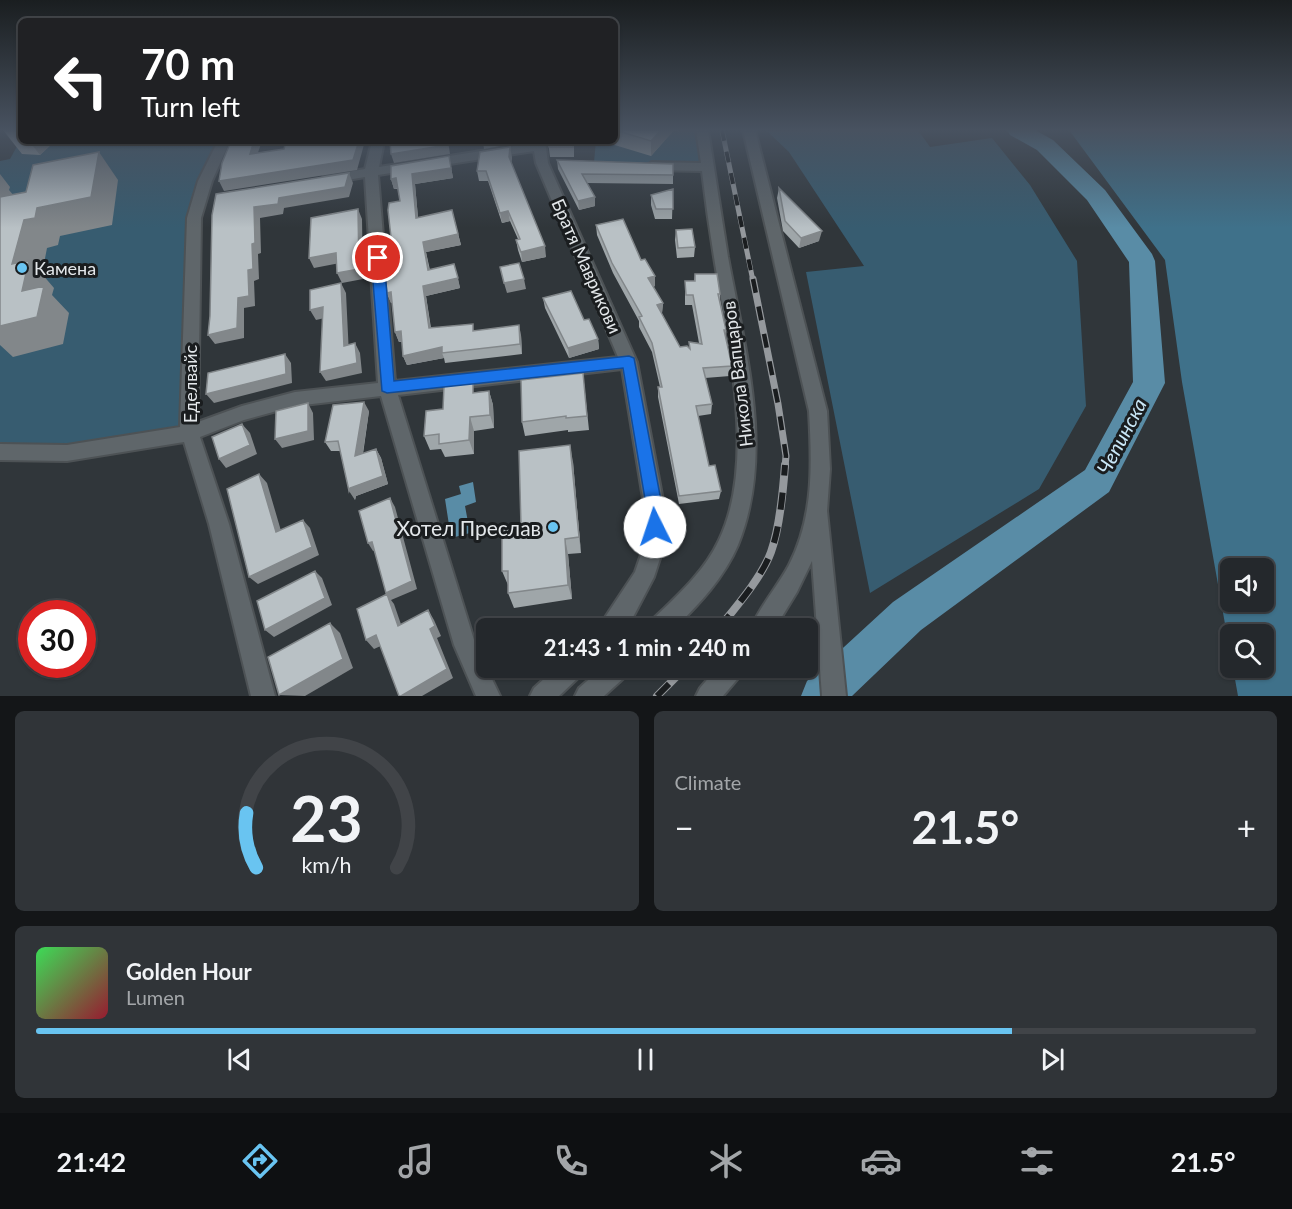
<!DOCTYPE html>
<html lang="en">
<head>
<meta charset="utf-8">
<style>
  :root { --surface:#24282c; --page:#303438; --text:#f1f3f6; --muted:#a3a6a9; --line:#414448; --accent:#69c4f1 }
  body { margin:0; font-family:Lato,sans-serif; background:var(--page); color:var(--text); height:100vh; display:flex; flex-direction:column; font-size:22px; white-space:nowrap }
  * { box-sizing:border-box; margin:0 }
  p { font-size:20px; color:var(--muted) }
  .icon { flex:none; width:33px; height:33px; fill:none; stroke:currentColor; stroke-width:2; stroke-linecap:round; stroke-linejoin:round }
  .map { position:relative; height:696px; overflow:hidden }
  .sheet { display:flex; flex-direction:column; gap:15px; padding:15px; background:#141618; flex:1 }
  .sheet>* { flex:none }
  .hud { position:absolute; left:18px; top:18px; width:600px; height:126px; border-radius:9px; box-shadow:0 2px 4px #0004,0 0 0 2px var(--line); background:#202124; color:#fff; overflow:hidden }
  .controls { position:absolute; left:1220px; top:558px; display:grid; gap:12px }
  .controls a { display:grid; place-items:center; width:54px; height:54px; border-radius:9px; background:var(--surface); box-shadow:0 2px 4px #0004,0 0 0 2px var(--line); font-size:30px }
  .speed { position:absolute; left:18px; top:600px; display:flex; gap:12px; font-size:30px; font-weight:700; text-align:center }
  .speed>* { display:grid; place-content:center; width:78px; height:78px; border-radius:50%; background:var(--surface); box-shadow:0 2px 4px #0004,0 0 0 2px var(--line); line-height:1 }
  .speed .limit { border:9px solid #d22; background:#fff; color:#111 }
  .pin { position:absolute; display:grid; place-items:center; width:51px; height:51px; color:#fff; margin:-26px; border:3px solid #fff; border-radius:50%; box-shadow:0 2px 6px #0007 }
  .me { position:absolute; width:66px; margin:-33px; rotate:356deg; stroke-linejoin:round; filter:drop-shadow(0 0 4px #0008) }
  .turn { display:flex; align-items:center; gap:21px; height:126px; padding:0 24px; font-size:27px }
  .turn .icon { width:78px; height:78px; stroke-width:2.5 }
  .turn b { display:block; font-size:42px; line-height:51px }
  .big { font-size:45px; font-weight:700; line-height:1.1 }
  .sheet .card { flex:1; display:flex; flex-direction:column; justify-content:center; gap:9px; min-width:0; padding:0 21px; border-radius:9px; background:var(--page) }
  .sheet .dial { align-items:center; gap:0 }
  .dial svg { height:156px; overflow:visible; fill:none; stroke:var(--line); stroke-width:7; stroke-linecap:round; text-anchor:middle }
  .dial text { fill:var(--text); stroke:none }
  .song { display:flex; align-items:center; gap:18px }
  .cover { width:72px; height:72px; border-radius:9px; background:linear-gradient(135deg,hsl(130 70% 55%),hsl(350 70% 35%)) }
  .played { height:6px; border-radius:3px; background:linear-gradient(90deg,var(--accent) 80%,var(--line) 80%) }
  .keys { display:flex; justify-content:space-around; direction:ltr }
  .heat { display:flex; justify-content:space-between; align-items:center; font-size:33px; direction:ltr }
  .sheet .tiles { flex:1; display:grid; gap:15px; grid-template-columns:1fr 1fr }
  .card:last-child { grid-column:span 2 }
  .trip { position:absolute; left:476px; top:618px; width:342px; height:60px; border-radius:9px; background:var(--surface); box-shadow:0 2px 4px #0004,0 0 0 2px var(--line); font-weight:700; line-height:60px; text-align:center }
  .tab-bar { display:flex; height:96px; justify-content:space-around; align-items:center; background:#0e1012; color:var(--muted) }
  .tab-bar .icon { width:42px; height:42px }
  .tab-bar .on { color:var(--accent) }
  .tab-bar b { font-size:27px; color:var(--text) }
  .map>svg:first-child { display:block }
  .green { fill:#375c70 }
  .forest { fill:#3f718a; fill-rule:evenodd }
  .water { fill:#598ca6 }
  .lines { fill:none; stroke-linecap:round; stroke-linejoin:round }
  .river { fill:#598ca6; fill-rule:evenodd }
  .minor-casing { stroke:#4d5255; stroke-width:4 }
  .minor { fill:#5f666a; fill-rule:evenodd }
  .rail-far2-casing { stroke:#95999d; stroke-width:5 }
  .rail-far1-casing { stroke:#95999d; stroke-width:7 }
  .rail-casing { stroke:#95999d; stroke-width:8 }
  .rail-far2 { stroke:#1a1d1f; stroke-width:4; stroke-dasharray:11; stroke-linecap:butt }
  .rail-far1 { stroke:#1a1d1f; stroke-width:4.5; stroke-dasharray:14; stroke-linecap:butt }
  .rail { stroke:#1a1d1f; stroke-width:6; stroke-dasharray:17; stroke-linecap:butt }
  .wall { fill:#9fa6a9 }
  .shaded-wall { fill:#82878a }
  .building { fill:#b9c1c5; stroke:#82878a; stroke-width:1.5 }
  .route { fill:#1a73e8; stroke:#114b97; stroke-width:1.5 }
  .poi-dot { fill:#69c4f1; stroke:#1a1d1f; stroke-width:2 }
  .labels { text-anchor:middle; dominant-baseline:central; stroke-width:6; stroke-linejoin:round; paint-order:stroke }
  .street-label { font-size:18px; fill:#e3e7ea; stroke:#1a1d1f }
  .poi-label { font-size:18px; fill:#e3e7ea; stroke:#1a1d1f; text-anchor:start }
  .water-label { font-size:20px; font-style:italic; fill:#cae8f8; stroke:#1a1d1f }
  .near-poi-label { font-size:21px; fill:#e3e7ea; stroke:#1a1d1f; text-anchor:end }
</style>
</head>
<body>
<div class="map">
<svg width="1292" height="696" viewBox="0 0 1292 696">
  <rect width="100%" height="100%" fill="#30363a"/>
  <path class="green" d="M615 130H695L700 163 594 162 596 141H615Z
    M918 130 930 147 992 138 1030 185 1077 261 1086 406 1039 489 870 593 806 272 864 266 789 152 767 131Z
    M21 139V141H220L204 174 183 429 70 448 0 443V161L10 159Z"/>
  <path class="forest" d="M1069 130H1292V696H1238L1233 668H1263V634H1230V652L1182 382 1165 260ZM1230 568H1263V602H1230Z"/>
  <path class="water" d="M473 482 476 502 465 506 470 533 451 538 445 499 461 494 459 486Z"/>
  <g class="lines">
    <path class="river" d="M1007 130H1035L1053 140 1105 190 1152 254 1155 261 1165 383 1109 492 921 630 852 696H801L807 681 893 602 1085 470 1133 382 1129 262 1087 200 1037 150 1010 135Z"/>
    <defs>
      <path id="minor" d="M696 130H708C715 172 721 214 728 257 745 350 775 453 738 545 724 578 699 604 675 628H649L652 620C677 596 704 572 719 540 755 465 730 353 717 275 711 240 706 205 702 171L652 170 646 166 652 162 701 163Z
        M743 130H755L827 411 830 469 827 511 846 696H822L812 561 797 592 775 628H751C760 606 778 586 789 565 814 516 812 464 809 411Z
        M218 141H230L212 181 201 218 198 422 242 406 295 392 378 383 365 177 329 183 322 179 324 176 365 169 372 141H384L379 167 533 143V141H545L548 163 637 362 665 511V543L654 577 632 619 623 628H598L635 572 645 543V511L622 369 398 395 475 643 500 696H476L454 645 381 396 295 406 244 420 200 437 229 524 275 696H251L209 524 184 442 67 461 0 460V444L67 445 180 427 187 218 198 181ZM534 151 536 163 618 357 395 381 378 175Z
        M556 668H583L580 676 559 696H530L534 688Z
        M602 668H629L626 676 604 696H575L579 688Z
        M717 668H743L740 676 723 696H696L700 688Z"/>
    </defs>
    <use href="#minor" class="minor-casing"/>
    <use href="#minor" class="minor"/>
    <defs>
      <path id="rail-far2" d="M722 130 753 281"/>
      <path id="rail-far1" d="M753 279 778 404 786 456 785 467"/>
      <path id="rail" d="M719 628C736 607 762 577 771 552 780 527 783 492 785 465
        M657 696 685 668"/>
    </defs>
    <use href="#rail-far2" class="rail-far2-casing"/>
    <use href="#rail-far1" class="rail-far1-casing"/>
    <use href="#rail" class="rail-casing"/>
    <use href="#rail-far2" class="rail-far2"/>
    <use href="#rail-far1" class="rail-far1"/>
    <use href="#rail" class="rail"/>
  </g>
  <path class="wall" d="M3 130H21V141H55L40 155 22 154Z
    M615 130H679V132L674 130 651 156 608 143 607 141H615Z
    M548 141H574V157H550Z
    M449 156 453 178 415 184 418 218 452 210 461 245 426 252 430 270 454 264 460 288 426 296 431 328 475 330 521 335 522 354 445 363 444 358 407 365 403 356 402 342H399L395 332 392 303H391L387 293 395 273 400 201 398 189H394L391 179Z
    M512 157 511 162 546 257 522 262 518 250 516 240 518 239 510 221 502 223 488 181H479L477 171Z
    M557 160 673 164V184L587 183 595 206 579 210 558 169Z
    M779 188 819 241 799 248 783 231 777 198Z
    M673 189 672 219H655L651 205V195Z
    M596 225 641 260 655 276V286L653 287 663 303 662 313 661 314 680 347 689 348V342L699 343 692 305H685V281H694L695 274 720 294V300L726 330 725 336 732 366 730 376 705 378 712 404 711 414 698 416 709 466 721 491 719 499 679 504 658 397V387H660L652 352 639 327V321L613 273 597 235Z
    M676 230 695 247 694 257 677 258 675 240Z
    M543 298 598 339 599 349 569 358 545 308Z
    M583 373 589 430 568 432V430L525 436 522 422Z
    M489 391 493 405 494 428 474 431V454L445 457 441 449 430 450 424 436 443 409 476 392Z
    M369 411 363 454 376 449 381 458 388 484 356 496 355 500 340 451H331L325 442Z
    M573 462 581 553 568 554 572 599 514 608 508 593V585L502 571 521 526Z"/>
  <path class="shaded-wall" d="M661 130H674L651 156V141Z
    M29 141H55L40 155Z
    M254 141H262L254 164 250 154Z
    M359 141H365L357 170 224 191 219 181Z
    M447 141H448L450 154 394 163 391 154Z
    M483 141H512V144L484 149Z
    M510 147 512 157 511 167 509 157Z
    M99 152 118 180 112 225 60 236 58 245 47 248 42 274 54 288 52 295 69 313 63 344 13 357 0 345V310L22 291 12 264 24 220Z
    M449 156 453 178 415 184 419 228 416 218 412 174Z
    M349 173 353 183 349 197 284 208 283 214 260 218 261 253 258 254 259 279 254 281 255 306 244 308V338L215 344 208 335 238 298 248 270 252 244 254 207Z
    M0 174 10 187 9 190 20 203 0 212Z
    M396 178 399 188 394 189 391 179Z
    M595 197V206L579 210 578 201Z
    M358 209 362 219 363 279 342 283 337 273Z
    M508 211 510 221 502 223 500 213Z
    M822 231 819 241 799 248 801 238Z
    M458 234 461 245 426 252 431 280 428 270 423 242Z
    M545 246 546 257 522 262 521 252Z
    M336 253 340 263 314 268 309 258Z
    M655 276V286L648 288V278Z
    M458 278 460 288 426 296 432 338 429 328 423 286Z
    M524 279 526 289 507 293 504 283Z
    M341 283 346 293 349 355 344 346Z
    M391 292 395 302 391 303 387 293Z
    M663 303 662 313 656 315 657 305Z
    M323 307 329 317 316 320 310 310Z
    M519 325 521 335 522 354 520 344Z
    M401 331 405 341 399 342 395 332Z
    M598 339 599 349 569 358 568 348Z
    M355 343 360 353 362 373 326 381 320 372Z
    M442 347V353L444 358 407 365 403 356Z
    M285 354 291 363 292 383 214 403 206 394Z
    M489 391 493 405 494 428 490 415Z
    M364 402 369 411 361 465 355 456Z
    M308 403 313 413 314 440 282 448 275 439Z
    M470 417 474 431V454L469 440Z
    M242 424 250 433 257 454 226 468 219 459Z
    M570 445 573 462 581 553 579 537Z
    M376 449 381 458 388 484 356 496 355 500 349 491 350 488Z
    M259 474 267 483 284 541 276 532Z
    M390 498 395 507 417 589 391 600 394 604 405 636 398 626 387 595 386 593Z
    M303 520 310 528 319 555 258 584 249 577Z
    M565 539 568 554 572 599 568 585Z
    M372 542 377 550 373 551 368 543Z
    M315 571 322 578 332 605 274 637 265 630Z
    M428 610 434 620 441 636 437 638 453 678 422 696H401L430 629Z
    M330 623 340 633 353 668 305 696 279 695Z
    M376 635 385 644 374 649 366 640Z"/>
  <path class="building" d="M615 130H661L651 141Z
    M231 141H254L250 154 284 149 286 141H359L353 160 219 181 222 163Z
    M390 141H447V145L391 154Z
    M548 141H573V147H549Z
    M510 147 509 157 545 246 521 252 516 240 520 239 508 211 500 213 486 171H477L480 152Z
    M99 152 91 197 37 208 35 218 24 220 12 264 29 260 22 291 44 286 37 317 0 326V197L26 192 33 165Z
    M449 156 451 168 412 174 416 218 452 210 458 234 423 242 428 270 454 264 458 278 423 286 429 328 473 324V331L519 325 520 344 442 353V347L403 356 401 331 395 332 391 292 387 293 385 275 395 273 388 210 389 203 400 201 396 178 391 179V166Z
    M557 160 673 164V175L582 174 595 197 578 201Z
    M349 173 345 187 279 198 278 204 254 207 255 243 252 244 253 269 248 270 249 296 238 298 237 328 208 335 210 316 212 215 216 194Z
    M779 188 822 231 801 238 785 221Z
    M673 189V209H656L651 195Z
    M358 209 359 269 337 273 336 253 309 258 311 218Z
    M623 219 641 260 645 259 655 276 648 278 663 303 657 305 680 347 687 346 690 349 689 342 702 344 693 295H686L685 281H695V274H717L720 294H718L726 330H724L732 366 703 368 712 404 696 406 709 466 715 465 721 491 679 496 658 387H662L652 343 639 317 642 316 612 263 596 225Z
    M692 229 695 247 678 248 676 230Z
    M519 263 524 279 504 283 500 267Z
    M341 283 344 346 355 343 357 363 320 372 323 307 310 310V290Z
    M571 291 584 320 589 319 598 339 568 348 543 298Z
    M285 354 286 374 206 394 208 373Z
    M583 373 587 416 566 418V416L522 422 521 380Z
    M473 383V393L489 391 490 415 470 417 469 440 439 444V434L424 436 426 411 443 409 444 386Z
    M364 402 355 456 376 449 383 476 350 488 349 491 338 441 325 442 333 405Z
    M308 403V431L275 439 276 411Z
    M242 424 250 445 219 459 212 437Z
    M570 445 579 537 565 539 568 585 508 593V571H502V529L521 526 519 451Z
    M259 474 276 532 303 520 312 547 249 577 227 489Z
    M390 498 412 581 386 593 372 542 368 543 359 511Z
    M315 571 325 598 265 630 257 601Z
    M387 594 398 626 428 610 435 626 430 629 447 669 401 696H399L376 635 366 640 357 609Z
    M330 623 343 659 279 695 268 657Z
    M32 642V661L29 662 31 642Z"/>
  <linearGradient id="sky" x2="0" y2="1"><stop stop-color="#1a1e20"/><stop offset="0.57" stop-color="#485260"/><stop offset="1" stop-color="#485260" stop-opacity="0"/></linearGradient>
  <rect width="1292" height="228" fill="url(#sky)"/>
  <path class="route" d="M378 254 384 258 394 381 629 356 634 358 663 511V527L661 533 655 535 649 533 647 527V511L623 368 387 393 382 391 371 258Z"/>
  <g class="poi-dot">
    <circle cx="22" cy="268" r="6"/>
    <circle cx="553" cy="527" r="6"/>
  </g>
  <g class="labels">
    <g class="street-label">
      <text transform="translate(587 266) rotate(66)">Братя Маврикови</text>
      <text transform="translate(737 374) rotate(-97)">Никола Вапцаров</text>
      <text transform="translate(190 384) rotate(-90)">Еделвайс</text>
    </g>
    <g class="poi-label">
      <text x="34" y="268">Камена</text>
    </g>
    <g class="water-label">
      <text transform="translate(1121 436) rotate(-62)">Чепинска</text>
    </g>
    <g class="near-poi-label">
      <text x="541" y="527">Хотел Преслав</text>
    </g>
  </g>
</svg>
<div class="controls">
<a><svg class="icon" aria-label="sound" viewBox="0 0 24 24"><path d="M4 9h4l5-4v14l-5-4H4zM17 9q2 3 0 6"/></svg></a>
<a><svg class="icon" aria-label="search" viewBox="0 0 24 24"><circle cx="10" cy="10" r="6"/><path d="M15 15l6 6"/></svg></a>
</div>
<div class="speed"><div class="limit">30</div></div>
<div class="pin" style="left:378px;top:258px;background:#d93025"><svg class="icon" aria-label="arrive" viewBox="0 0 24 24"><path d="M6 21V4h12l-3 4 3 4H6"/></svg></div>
<svg class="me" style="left:655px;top:527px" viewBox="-20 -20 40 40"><circle r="19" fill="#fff"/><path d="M0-13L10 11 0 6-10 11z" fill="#1a73e8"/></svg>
<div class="trip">21:43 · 1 min · 240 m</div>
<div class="hud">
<div class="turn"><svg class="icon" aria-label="left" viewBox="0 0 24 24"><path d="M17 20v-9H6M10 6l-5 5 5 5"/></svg><div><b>70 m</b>Turn left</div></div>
</div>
</div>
<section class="sheet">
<div class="tiles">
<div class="card dial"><svg viewBox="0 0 100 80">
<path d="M14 69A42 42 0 1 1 86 69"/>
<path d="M14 69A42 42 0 0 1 9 41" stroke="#69c4f1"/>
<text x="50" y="56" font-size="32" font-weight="700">23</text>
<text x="50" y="72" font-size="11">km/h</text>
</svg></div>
<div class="card"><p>Climate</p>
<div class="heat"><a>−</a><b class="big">21.5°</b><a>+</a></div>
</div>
<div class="card">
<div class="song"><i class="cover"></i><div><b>Golden Hour</b><p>Lumen</p></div></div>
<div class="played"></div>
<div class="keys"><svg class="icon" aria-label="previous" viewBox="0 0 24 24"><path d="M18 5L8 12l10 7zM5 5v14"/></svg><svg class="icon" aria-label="pause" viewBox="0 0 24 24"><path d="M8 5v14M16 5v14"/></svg><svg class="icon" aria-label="next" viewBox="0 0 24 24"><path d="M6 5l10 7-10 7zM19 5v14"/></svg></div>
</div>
</div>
</section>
<nav class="tab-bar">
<b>21:42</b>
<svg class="icon on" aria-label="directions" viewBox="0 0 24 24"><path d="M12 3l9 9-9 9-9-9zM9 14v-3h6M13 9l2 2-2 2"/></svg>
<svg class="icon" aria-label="music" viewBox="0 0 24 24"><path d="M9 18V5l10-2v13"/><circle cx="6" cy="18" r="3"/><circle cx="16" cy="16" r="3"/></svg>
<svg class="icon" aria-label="phone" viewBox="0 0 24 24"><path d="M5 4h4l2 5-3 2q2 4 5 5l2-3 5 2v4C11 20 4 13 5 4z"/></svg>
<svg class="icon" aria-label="climate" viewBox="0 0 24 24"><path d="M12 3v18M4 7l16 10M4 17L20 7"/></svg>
<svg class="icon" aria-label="car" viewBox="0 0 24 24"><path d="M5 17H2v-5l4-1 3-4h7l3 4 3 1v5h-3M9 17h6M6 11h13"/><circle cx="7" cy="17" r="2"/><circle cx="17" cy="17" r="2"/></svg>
<svg class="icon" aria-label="filters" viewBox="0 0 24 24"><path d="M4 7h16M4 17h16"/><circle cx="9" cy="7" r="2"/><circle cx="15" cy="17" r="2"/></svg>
<b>21.5°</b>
</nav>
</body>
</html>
